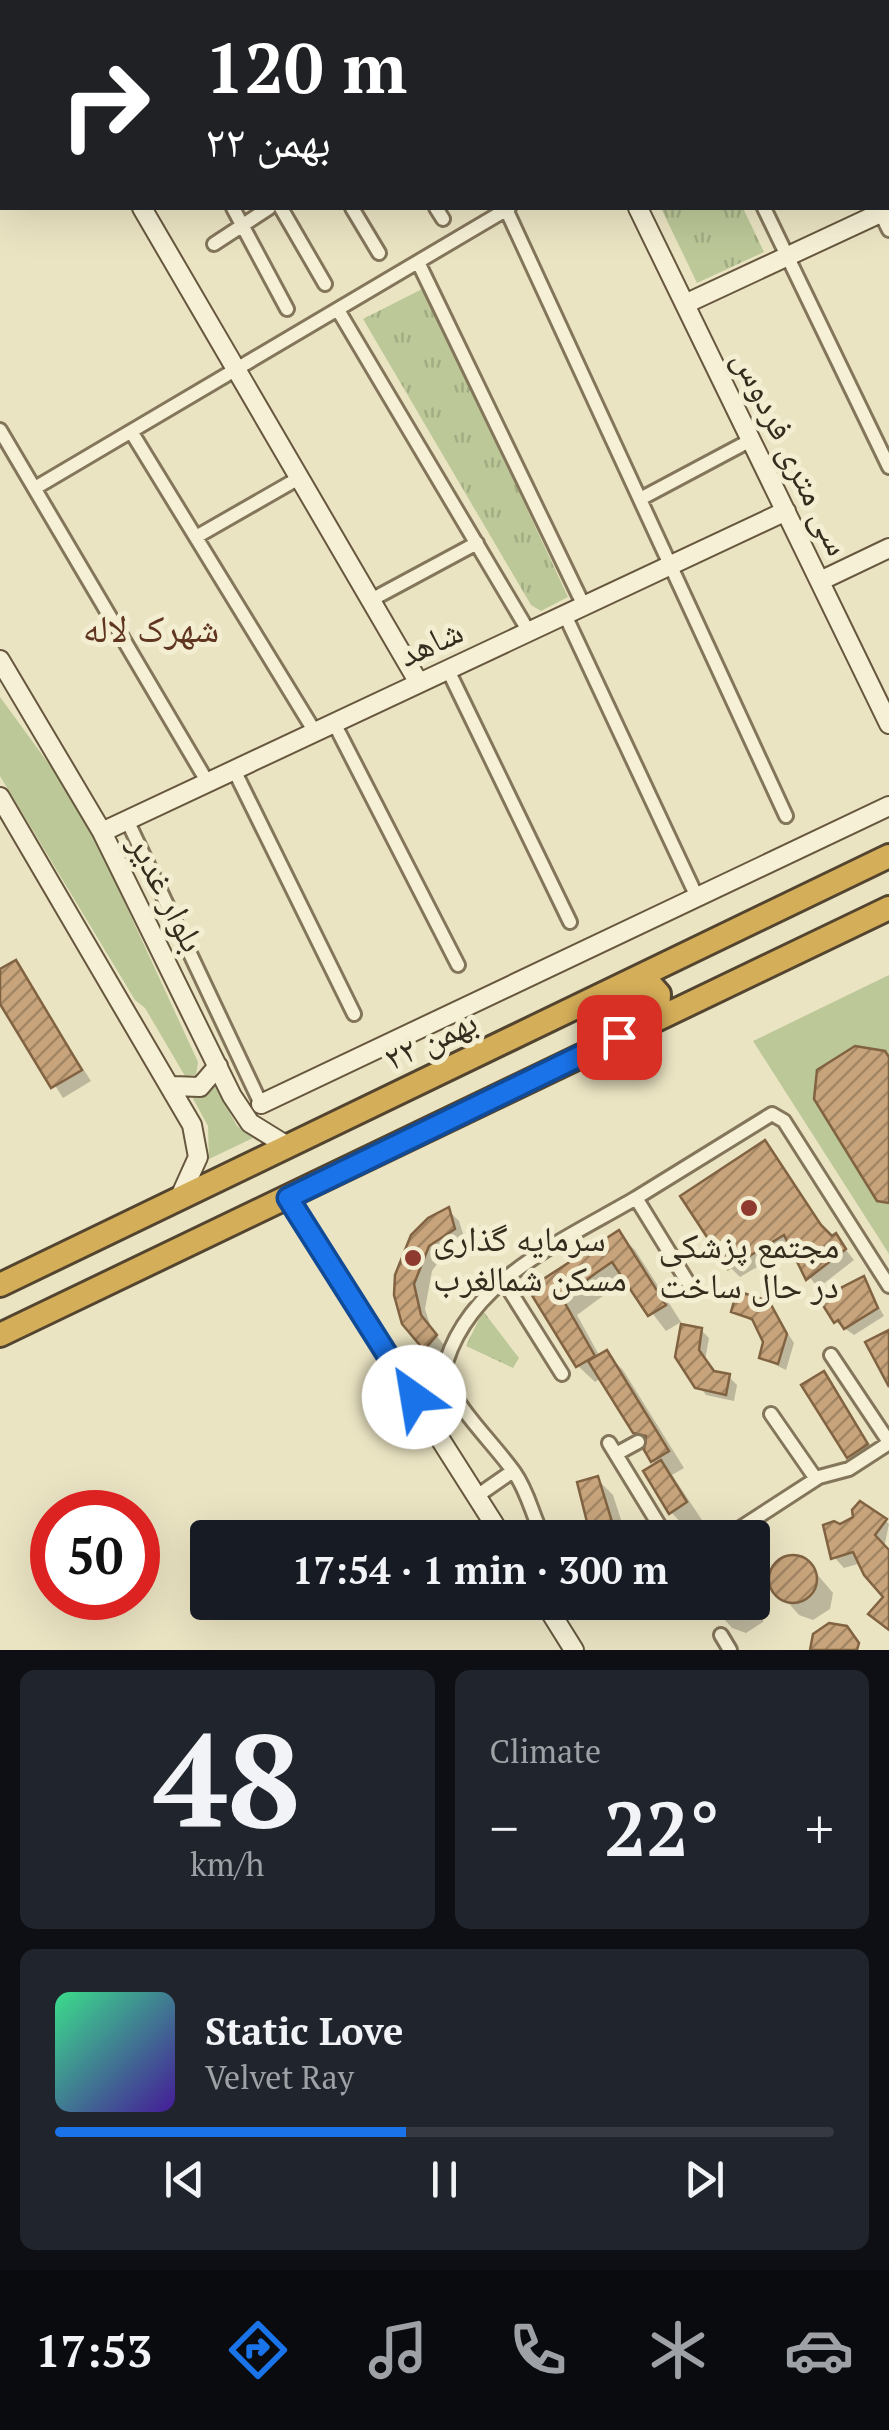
<!DOCTYPE html>
<html lang="en">
<head>
<meta charset="utf-8">
<style>
  :root { --surface:#171b24; --page:#20242c; --text:#f1f3f6; --muted:#9ea1a6; --line:#363941; --accent:#1a73e8 }
  body { margin:0; font-family:"PT Serif","Noto Naskh Arabic",serif; background:var(--page); color:var(--text); height:100vh; display:flex; flex-direction:column; font-size:38px; white-space:nowrap }
  * { box-sizing:border-box; margin:0 }
  p { font-size:32px; color:var(--muted) }
  .icon { flex:none; width:55px; height:55px; fill:none; stroke:currentColor; stroke-width:2; stroke-linecap:round; stroke-linejoin:round }
  .map { position:relative; height:1650px; overflow:hidden }
  .details { display:flex; flex-direction:column; gap:20px; padding:20px; background:#0d0f14; flex:1 }
  .details>* { flex:none }
  .banner { position:absolute; left:0px; top:0px; width:890px; height:210px; box-shadow:0 10px 40px #0002; background:#202124; color:#fff; overflow:hidden }
  .speed { position:absolute; left:30px; top:1490px; display:flex; gap:20px; font-size:50px; font-weight:700; text-align:center }
  .speed>* { display:grid; place-content:center; width:130px; height:130px; border-radius:50%; background:var(--surface); box-shadow:0 10px 40px #0002; line-height:1 }
  .speed .limit { border:15px solid #d22; background:#fff; color:#111 }
  .pin { position:absolute; display:grid; place-items:center; width:85px; height:85px; color:#fff; margin:-42px; border-radius:20px; box-shadow:0 5px 15px #0006 }
  .me { position:absolute; width:110px; margin:-55px; rotate:328deg; stroke-linejoin:round; filter:drop-shadow(0 0 8px #0008) }
  .turn { display:flex; align-items:center; gap:35px; height:210px; padding:0 40px; font-size:45px }
  .turn .icon { width:130px; height:130px; stroke-width:2.5 }
  .turn b { display:block; font-size:70px; line-height:85px }
  .big { font-size:75px; font-weight:700; line-height:1.1 }
  .details .tile { flex:1; display:flex; flex-direction:column; justify-content:center; gap:15px; min-width:0; padding:0 35px; border-radius:15px; background:var(--page) }
  .details .dial { align-items:center; gap:0 }
  .dial b { font-size:130px; line-height:1 }
  .song { display:flex; align-items:center; gap:30px }
  .cover { width:120px; height:120px; border-radius:15px; background:linear-gradient(135deg,hsl(150 70% 55%),hsl(260 70% 35%)) }
  .played { height:10px; border-radius:5px; background:linear-gradient(90deg,var(--accent) 45%,var(--line) 45%) }
  .keys { display:flex; justify-content:space-around; direction:ltr }
  .heat { display:flex; justify-content:space-between; align-items:center; font-size:55px; direction:ltr }
  .details .tiles { flex:1; display:grid; gap:20px; grid-template-columns:1fr 1fr }
  .tile:last-child { grid-column:span 2 }
  .trip { position:absolute; left:190px; top:1520px; width:580px; height:100px; border-radius:10px; background:var(--surface); box-shadow:0 10px 40px #0002; font-weight:700; line-height:100px; text-align:center }
  .menu { display:flex; height:160px; justify-content:space-around; align-items:center; background:#090b0e; color:var(--muted) }
  .menu .icon { width:70px; height:70px }
  .menu .selected { color:var(--accent) }
  .menu b { font-size:45px; color:var(--text) }
  .map>svg:first-child { display:block }
  .grass { fill:url(#grass-tufts) }
  .green { fill:#bcc898 }
  .shadow { fill:#0003 }
  .building { fill:url(#building-hatch); stroke:#816342; stroke-width:2.5 }
  .lines { fill:none; stroke-linecap:round; stroke-linejoin:round }
  .street-casing { stroke:#84765b; stroke-width:18 }
  .secondary-casing { stroke:#66573e; stroke-width:22 }
  .highway-casing { stroke:#52442f; stroke-width:28 }
  .street { stroke:#f6f1d6; stroke-width:12 }
  .secondary { stroke:#f6f1d6; stroke-width:18 }
  .highway { stroke:#d5ae59; stroke-width:22 }
  .route-casing { stroke:#114b97; stroke-width:25 }
  .route { stroke:#1a73e8; stroke-width:18 }
  .poi-dot { fill:#8f3a2f; stroke:#f3eed2; stroke-width:4 }
  .labels { text-anchor:middle; dominant-baseline:central; stroke-width:10; stroke-linejoin:round; paint-order:stroke }
  .street-label { font-size:35px; fill:#352c1e; stroke:#f3eed2 }
  .poi-label { font-size:35px; fill:#352c1e; stroke:#f3eed2; text-anchor:start }
  .neighbourhood-label { font-size:38px; fill:#5f3520; stroke:#f3eed2 }
</style>
</head>
<body>
<div class="map">
<svg width="889" height="1650" viewBox="0 0 889 1650">
  <defs>
    <pattern id="grass-tufts" width="24" height="20" patternUnits="userSpaceOnUse" patternTransform="scale(2.5)"><rect width="24" height="20" fill="#bcc898"/><path d="M3 7l-1-3M5 7V3M7 7l1-3M15 17l-1-3M17 17v-4M19 17l1-3" fill="none" stroke="#a2ac83"/></pattern>
    <pattern id="building-hatch" width="6" height="6" patternUnits="userSpaceOnUse" patternTransform="scale(2.5)"><rect width="6" height="6" fill="#c7a47b"/><path d="M-1 1l2-2M0 6l6-6M5 7l2-2" fill="none" stroke="#a28664"/></pattern>
  </defs>
  <rect width="100%" height="100%" fill="#ebe4c3"/>
  <path class="grass" d="M661 208H743L764 252 697 283Z
    M424 288 568 597 541 611 531 605 363 319Z
    M483 1311 519 1358 513 1368 466 1346Z"/>
  <path class="green" d="M0 697 81 808 198 1062 196 1075 185 1076 145 1008 135 1000 0 776Z
    M889 975V1254L753 1041Z
    M214 1084 237 1126 253 1138 209 1159 208 1126 190 1093 207 1092Z"/>
  <path class="shadow" d="M0 0H88L2 2 0 28Z
    M15 963 91 1081 63 1098 0 999V972Z
    M765 1143 831 1239 835 1236 854 1260 818 1288 794 1257 799 1254 793 1246 740 1277 730 1267Z
    M448 1210 459 1221 465 1240 448 1248 432 1271 425 1309 431 1328 446 1348 436 1358 404 1323 396 1295Z
    M618 1234 635 1250 681 1322 666 1331 626 1279 577 1315 600 1357 606 1353 623 1370 684 1468 672 1475 702 1520 687 1529 671 1512 647 1444 601 1378 595 1382 578 1366 532 1290Z
    M863 1280 884 1316 854 1335 836 1322Z
    M768 1303 794 1343 786 1370 761 1358 766 1342 757 1324 733 1311Z
    M701 1330 709 1338 705 1360 715 1374 729 1377 737 1385 734 1401 706 1395 677 1357Z
    M824 1374 874 1453 857 1465 804 1386Z
    M597 1479 613 1495 627 1538H594Z
    M886 1521 889 1524 884 1548 889 1553V1630L886 1597 861 1563 844 1568 834 1557 840 1527Z
    M788 1557 805 1560 833 1593 830 1609 813 1620 799 1615 771 1583 774 1568Z
    M752 1588 766 1607 763 1622 746 1633 732 1628 709 1602H752Z"/>
  <path class="building" d="M16 960 82 1070 51 1088 0 1004V969Z
    M855 1046 885 1051 889 1057V1203L877 1201 814 1099 817 1070Z
    M765 1140 821 1225 832 1236 836 1233 846 1249 806 1280 784 1235 728 1269 680 1196Z
    M449 1207 455 1229 429 1246 414 1284 421 1315 437 1335 424 1350 402 1324 394 1295 395 1275 411 1235 428 1218Z
    M619 1230 666 1305 648 1316 612 1262 596 1273 562 1298 595 1356 576 1367 528 1289Z
    M864 1276 878 1308 844 1329 838 1320 834 1323 819 1299Z
    M737 1291 769 1301 787 1334 778 1364 759 1358 763 1342 752 1319 731 1312Z
    M681 1324 702 1328 699 1350 714 1371 730 1374 726 1395 695 1388 675 1357Z
    M889 1330V1387L865 1342Z
    M607 1350 669 1451 651 1462 644 1450 646 1436 633 1433 588 1361Z
    M824 1371 868 1444 847 1458 801 1385Z
    M661 1460 687 1502 669 1514 643 1471Z
    M598 1476 613 1525 612 1538H591L577 1482Z
    M860 1501 887 1519 875 1535 889 1550V1630L868 1614 883 1597 864 1575 853 1552 831 1559 823 1525 834 1521 840 1524 853 1517 852 1510Z
    M769 1579a24 24 0 1 1 48 0a24 24 0 1 1-48 0Z
    M706 1602H752L729 1618 713 1613Z
    M829 1623 847 1626 859 1643 857 1650H810L813 1634Z"/>
  <g class="lines">
    <defs>
      <path id="street" d="M203 0 205 2
        M363 0 365 2
        M434 0 436 2
        M667 0 668 2
        M781 0 782 2
        M238 2 242 0
        M732 2 737 0
        M821 2 826 0
        M0 145 2 144
        M233 208 287 309
        M281 208 325 284
        M352 208 379 253
        M436 208 443 219
        M764 208 889 467
        M878 208 889 230
        M506 209 786 816
        M214 244 269 208
        M418 262 584 606
        M338 310 529 632
        M0 430 208 783
        M132 433 315 732
        M35 488 509 208
        M642 498 751 440
        M196 537 299 478
        M371 600 477 543
        M565 615 697 897
        M448 670 570 922
        M334 723 458 965
        M234 770 354 1014
        M127 820 261 1104
        M636 1198 772 1114 784 1121 889 1286
        M503 1280 562 1374
        M831 1355 889 1442
        M771 1414 816 1479
        M609 1443 667 1538
        M616 1454 638 1442
        M477 1496 513 1471
        M544 1538C532 1516 529 1493 514 1472 490 1439 459 1412 443 1374 463 1282 563 1241 636 1198L687 1281
        M725 1538 819 1477 849 1469 889 1443
        M585 1602 603 1606 621 1602
        M721 1635 730 1650"/>
      <path id="secondary" d="M538 0 539 2
        M142 208 419 683
        M638 208 889 724
        M685 304 889 209
        M820 581 889 548
        M0 660 102 832 232 1096 250 1123 284 1144
        M0 797 192 1125 198 1157 179 1199
        M102 832 786 511
        M173 1086 200 1087 218 1066
        M261 1104 889 806
        M287 1198 503 1538
        M544 1602 574 1650"/>
      <path id="highway" d="M627 984 651 985 659 994 658 1013 651 1021
        M0 1285 889 856
        M0 1335 889 908"/>
    </defs>
    <use href="#street" class="street-casing"/>
    <use href="#secondary" class="secondary-casing"/>
    <use href="#highway" class="highway-casing"/>
    <use href="#street" class="street"/>
    <use href="#secondary" class="secondary"/>
    <use href="#highway" class="highway"/>
  </g>
  <g class="lines">
    <defs>
      <path id="route" d="M414 1397 288 1198 619 1037"/>
    </defs>
    <use href="#route" class="route-casing"/>
    <use href="#route" class="route"/>
  </g>
  <g class="poi-dot">
    <circle cx="749" cy="1208" r="10"/>
    <circle cx="413" cy="1258" r="10"/>
  </g>
  <g class="labels">
    <g class="street-label">
      <text transform="translate(793 452) rotate(64)">سی متری فردوس</text>
      <text transform="translate(430 642) rotate(-25)">شاهد</text>
      <text transform="translate(168 893) rotate(63)">بلوار غدیر</text>
      <text transform="translate(430 1039) rotate(-25)">۲۲ بهمن</text>
    </g>
    <g class="poi-label">
      <text x="433" y="1238">سرمایه گذاری<tspan x="433" dy="40">مسکن شمالغرب</tspan></text>
      <text x="749" y="1245" text-anchor="middle">مجتمع پزشکی<tspan x="749" dy="40">در حال ساخت</tspan></text>
    </g>
    <g class="neighbourhood-label">
      <text x="151" y="628">شهرک لاله</text>
    </g>
  </g>
</svg>
<div class="speed"><div class="limit">50</div></div>
<div class="pin" style="left:619px;top:1037px;background:#d93025"><svg class="icon" aria-label="arrive" viewBox="0 0 24 24"><path d="M6 21V4h12l-3 4 3 4H6"/></svg></div>
<svg class="me" style="left:414px;top:1397px" viewBox="-20 -20 40 40"><circle r="19" fill="#fff"/><path d="M0-13L10 11 0 6-10 11z" fill="#1a73e8"/></svg>
<div class="trip">17:54 · 1 min · 300 m</div>
<div class="banner">
<div class="turn"><svg class="icon" aria-label="right" viewBox="0 0 24 24"><path d="M7 20v-9h11M14 6l5 5-5 5"/></svg><div><b>120 m</b>۲۲ بهمن</div></div>
</div>
</div>
<section class="details">
<div class="tiles">
<div class="tile dial"><b>48</b><p>km/h</p></div>
<div class="tile"><p>Climate</p>
<div class="heat"><a>−</a><b class="big">22°</b><a>+</a></div>
</div>
<div class="tile">
<div class="song"><i class="cover"></i><div><b>Static Love</b><p>Velvet Ray</p></div></div>
<div class="played"></div>
<div class="keys"><svg class="icon" aria-label="previous" viewBox="0 0 24 24"><path d="M18 5L8 12l10 7zM5 5v14"/></svg><svg class="icon" aria-label="pause" viewBox="0 0 24 24"><path d="M8 5v14M16 5v14"/></svg><svg class="icon" aria-label="next" viewBox="0 0 24 24"><path d="M6 5l10 7-10 7zM19 5v14"/></svg></div>
</div>
</div>
</section>
<nav class="menu">
<b>17:53</b>
<svg class="icon selected" aria-label="directions" viewBox="0 0 24 24"><path d="M12 3l9 9-9 9-9-9zM9 14v-3h6M13 9l2 2-2 2"/></svg>
<svg class="icon" aria-label="music" viewBox="0 0 24 24"><path d="M9 18V5l10-2v13"/><circle cx="6" cy="18" r="3"/><circle cx="16" cy="16" r="3"/></svg>
<svg class="icon" aria-label="phone" viewBox="0 0 24 24"><path d="M5 4h4l2 5-3 2q2 4 5 5l2-3 5 2v4C11 20 4 13 5 4z"/></svg>
<svg class="icon" aria-label="climate" viewBox="0 0 24 24"><path d="M12 3v18M4 7l16 10M4 17L20 7"/></svg>
<svg class="icon" aria-label="car" viewBox="0 0 24 24"><path d="M5 17H2v-5l4-1 3-4h7l3 4 3 1v5h-3M9 17h6M6 11h13"/><circle cx="7" cy="17" r="2"/><circle cx="17" cy="17" r="2"/></svg>
</nav>
</body>
</html>
